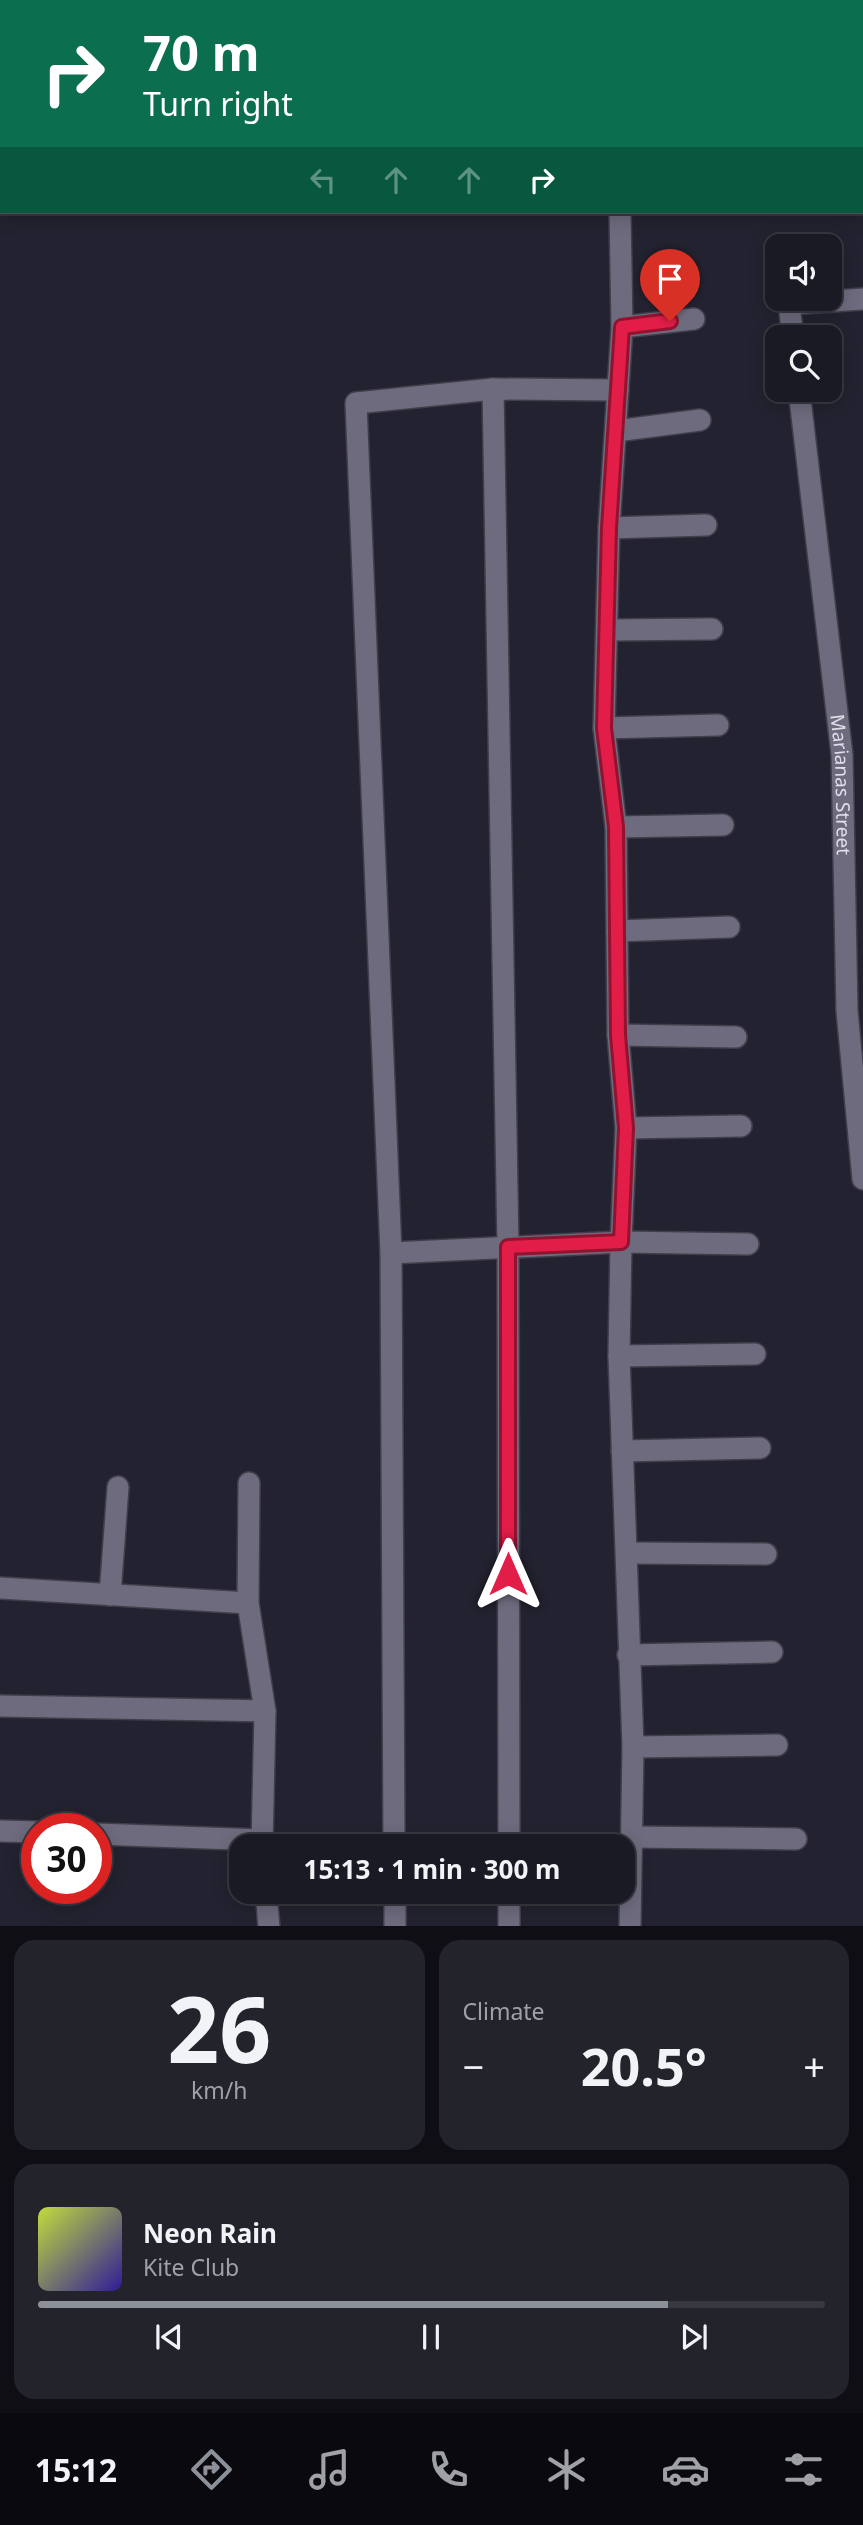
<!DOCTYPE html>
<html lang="en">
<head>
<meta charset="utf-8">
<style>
  :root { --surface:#1a1a24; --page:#23232c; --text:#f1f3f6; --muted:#9fa1a6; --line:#383841; --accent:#8c9099 }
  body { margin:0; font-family:"Noto Sans",sans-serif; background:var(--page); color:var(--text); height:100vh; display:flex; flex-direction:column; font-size:26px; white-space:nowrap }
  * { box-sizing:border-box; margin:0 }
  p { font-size:23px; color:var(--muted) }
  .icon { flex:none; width:38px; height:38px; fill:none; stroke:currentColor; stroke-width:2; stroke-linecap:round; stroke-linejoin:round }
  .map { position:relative; height:1926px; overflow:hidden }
  .sheet { display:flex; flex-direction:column; gap:14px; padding:14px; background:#0e0e14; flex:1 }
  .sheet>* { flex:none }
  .top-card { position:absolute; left:0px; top:0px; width:864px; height:214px; box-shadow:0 4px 18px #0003,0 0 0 2px var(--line); background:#0b6e4f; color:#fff; overflow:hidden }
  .fabs { position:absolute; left:765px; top:234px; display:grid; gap:14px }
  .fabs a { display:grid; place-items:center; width:77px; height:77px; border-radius:14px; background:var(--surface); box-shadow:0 4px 18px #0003,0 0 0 2px var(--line); font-size:35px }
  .speed { position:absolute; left:21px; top:1813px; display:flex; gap:14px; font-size:35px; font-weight:700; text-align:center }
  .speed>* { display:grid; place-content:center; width:91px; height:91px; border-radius:50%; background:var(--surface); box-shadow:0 4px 18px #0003,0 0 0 2px var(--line); line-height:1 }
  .speed .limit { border:10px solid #d22; background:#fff; color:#111 }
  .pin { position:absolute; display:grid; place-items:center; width:60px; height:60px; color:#fff; margin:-72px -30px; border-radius:50% 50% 50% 0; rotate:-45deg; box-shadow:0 0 7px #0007 }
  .pin .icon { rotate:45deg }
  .me { position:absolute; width:77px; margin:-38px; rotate:0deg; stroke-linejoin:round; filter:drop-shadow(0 0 5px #0008) }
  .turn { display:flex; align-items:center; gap:24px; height:147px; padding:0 28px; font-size:32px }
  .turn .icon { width:91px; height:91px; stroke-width:2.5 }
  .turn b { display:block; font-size:49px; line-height:60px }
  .lanes { display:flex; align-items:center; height:66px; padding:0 28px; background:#0003; justify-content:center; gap:35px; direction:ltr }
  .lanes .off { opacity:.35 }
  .big { font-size:52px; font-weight:700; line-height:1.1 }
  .sheet .widget { flex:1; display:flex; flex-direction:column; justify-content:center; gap:10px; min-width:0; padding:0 24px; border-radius:21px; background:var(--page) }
  .sheet .dial { align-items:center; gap:0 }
  .dial b { font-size:91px; line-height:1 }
  .song { display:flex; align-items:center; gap:21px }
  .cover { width:84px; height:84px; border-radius:10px; background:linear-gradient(135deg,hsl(70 70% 55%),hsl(250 70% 35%)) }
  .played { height:7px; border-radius:4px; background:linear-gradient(90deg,var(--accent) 80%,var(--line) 80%) }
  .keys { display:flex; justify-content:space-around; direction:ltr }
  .heat { display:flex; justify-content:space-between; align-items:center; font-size:38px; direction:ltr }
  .sheet .tiles { flex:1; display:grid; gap:14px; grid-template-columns:1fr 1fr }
  .widget:last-child { grid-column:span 2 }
  .trip { position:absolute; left:229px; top:1834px; width:406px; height:70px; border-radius:21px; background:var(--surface); box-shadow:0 4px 18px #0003,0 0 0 2px var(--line); font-weight:700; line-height:70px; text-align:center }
  .menu { display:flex; height:112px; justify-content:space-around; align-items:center; background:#0a0a0e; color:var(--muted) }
  .menu .icon { width:49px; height:49px }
  .menu .on { color:var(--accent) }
  .menu b { font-size:32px; color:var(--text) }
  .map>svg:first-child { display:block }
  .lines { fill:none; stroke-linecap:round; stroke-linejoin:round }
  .minor-casing { stroke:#403e4a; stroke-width:24 }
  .minor { stroke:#6d6b7d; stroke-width:21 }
  .route-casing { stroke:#92132f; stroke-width:18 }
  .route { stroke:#e11d48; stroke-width:12 }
  .labels { text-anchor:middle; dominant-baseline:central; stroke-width:7; stroke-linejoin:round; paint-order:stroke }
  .street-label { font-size:19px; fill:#e0dfe9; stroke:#0d0c13 }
</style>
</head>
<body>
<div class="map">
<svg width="863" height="1927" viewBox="0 0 863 1927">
  <rect width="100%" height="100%" fill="#232230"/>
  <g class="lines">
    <defs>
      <g id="minor">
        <path d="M617 0V2"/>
        <path d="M620 212 622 327 609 528 604 728 616 827 618 1035 626 1128 621 1242 619 1356 633 1747 630 1927"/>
        <path d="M622 327 694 319"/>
        <path d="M793 338 789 304 863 299"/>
        <path d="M493 389 508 1247 509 1846"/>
        <path id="s1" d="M799 390 842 755 847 1011 863 1179"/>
        <path d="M616 431 700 420"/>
        <path d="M609 528 706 525"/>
        <path d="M607 630 712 629"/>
        <path d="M604 728 718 725"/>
        <path d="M616 827 723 825"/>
        <path d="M617 931 729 927"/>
        <path d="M618 1035 736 1037"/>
        <path d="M626 1128 741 1126"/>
        <path d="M391 1253 621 1242 748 1244"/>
        <path d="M619 1356 755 1354"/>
        <path d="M622 1451 760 1448"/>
        <path d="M249 1483 248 1603 265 1711 262 1846"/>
        <path d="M627 1553 766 1554"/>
        <path d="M0 1588 248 1603"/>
        <path d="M110 1595 118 1487"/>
        <path d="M628 1655 772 1652"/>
        <path d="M0 1706 265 1711"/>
        <path d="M633 1747 777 1745"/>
        <path d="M0 1831 37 1832"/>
        <path d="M96 1834 261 1840"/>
        <path d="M631 1837 796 1839"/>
        <path d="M394 1846 391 1253 356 403 493 389 618 390"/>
        <path d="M266 1892 269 1927"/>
        <path d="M395 1892V1927"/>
        <path d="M509 1892V1927"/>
      </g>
    </defs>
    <use href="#minor" class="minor-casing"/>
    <use href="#minor" class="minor"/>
  </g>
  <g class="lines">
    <defs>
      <path id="route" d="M508 1574V1247L621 1242 626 1128 618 1035 616 827 604 728 609 528 622 327 670 321"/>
    </defs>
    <use href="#route" class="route-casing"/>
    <use href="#route" class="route"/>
  </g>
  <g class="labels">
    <g class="street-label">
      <text stroke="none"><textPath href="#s1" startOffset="397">Marianas Street</textPath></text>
    </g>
  </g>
</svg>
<div class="fabs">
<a><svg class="icon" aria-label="sound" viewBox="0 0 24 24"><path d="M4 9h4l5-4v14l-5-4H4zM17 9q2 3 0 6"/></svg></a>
<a><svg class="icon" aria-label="search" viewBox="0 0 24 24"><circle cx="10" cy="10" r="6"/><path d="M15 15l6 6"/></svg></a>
</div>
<div class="speed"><div class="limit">30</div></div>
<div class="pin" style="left:670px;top:321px;background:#d93025"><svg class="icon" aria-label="arrive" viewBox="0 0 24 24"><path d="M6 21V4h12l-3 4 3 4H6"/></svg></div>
<svg class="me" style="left:508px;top:1574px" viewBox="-20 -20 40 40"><path d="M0-17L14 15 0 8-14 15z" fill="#e11d48" stroke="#fff" stroke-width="4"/></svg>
<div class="trip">15:13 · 1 min · 300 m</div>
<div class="top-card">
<div class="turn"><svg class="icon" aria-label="right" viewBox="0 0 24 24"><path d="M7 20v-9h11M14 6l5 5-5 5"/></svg><div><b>70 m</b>Turn right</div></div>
<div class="lanes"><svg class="icon off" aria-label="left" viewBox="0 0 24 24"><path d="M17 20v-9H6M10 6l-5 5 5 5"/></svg><svg class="icon off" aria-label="ahead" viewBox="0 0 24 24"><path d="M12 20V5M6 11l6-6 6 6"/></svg><svg class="icon off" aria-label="ahead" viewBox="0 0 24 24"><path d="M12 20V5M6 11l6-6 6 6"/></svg><svg class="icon" aria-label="right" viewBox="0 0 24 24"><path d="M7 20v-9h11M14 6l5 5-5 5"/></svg></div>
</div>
</div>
<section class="sheet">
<div class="tiles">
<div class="widget dial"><b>26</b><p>km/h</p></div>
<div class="widget"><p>Climate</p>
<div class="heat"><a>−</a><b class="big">20.5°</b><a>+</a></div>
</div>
<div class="widget">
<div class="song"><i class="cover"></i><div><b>Neon Rain</b><p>Kite Club</p></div></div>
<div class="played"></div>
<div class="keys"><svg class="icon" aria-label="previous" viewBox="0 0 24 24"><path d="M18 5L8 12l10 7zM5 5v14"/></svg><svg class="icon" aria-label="pause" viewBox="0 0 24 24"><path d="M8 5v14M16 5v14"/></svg><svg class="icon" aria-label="next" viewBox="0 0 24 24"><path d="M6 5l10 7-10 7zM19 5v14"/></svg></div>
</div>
</div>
</section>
<nav class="menu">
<b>15:12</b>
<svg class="icon on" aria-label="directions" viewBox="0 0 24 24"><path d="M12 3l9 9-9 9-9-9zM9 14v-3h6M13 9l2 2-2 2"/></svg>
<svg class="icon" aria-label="music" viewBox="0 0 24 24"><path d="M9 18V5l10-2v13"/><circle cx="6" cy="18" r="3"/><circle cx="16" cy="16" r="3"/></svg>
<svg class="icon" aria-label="phone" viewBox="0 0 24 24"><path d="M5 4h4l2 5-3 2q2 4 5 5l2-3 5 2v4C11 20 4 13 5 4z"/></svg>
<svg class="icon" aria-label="climate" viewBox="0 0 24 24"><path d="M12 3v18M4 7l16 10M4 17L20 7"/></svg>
<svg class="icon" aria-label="car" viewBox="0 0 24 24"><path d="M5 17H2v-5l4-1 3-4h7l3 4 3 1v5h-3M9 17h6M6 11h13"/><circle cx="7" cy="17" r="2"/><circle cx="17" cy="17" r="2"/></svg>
<svg class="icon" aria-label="filters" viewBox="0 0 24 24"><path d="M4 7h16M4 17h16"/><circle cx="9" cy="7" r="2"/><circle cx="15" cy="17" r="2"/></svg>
</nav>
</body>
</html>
